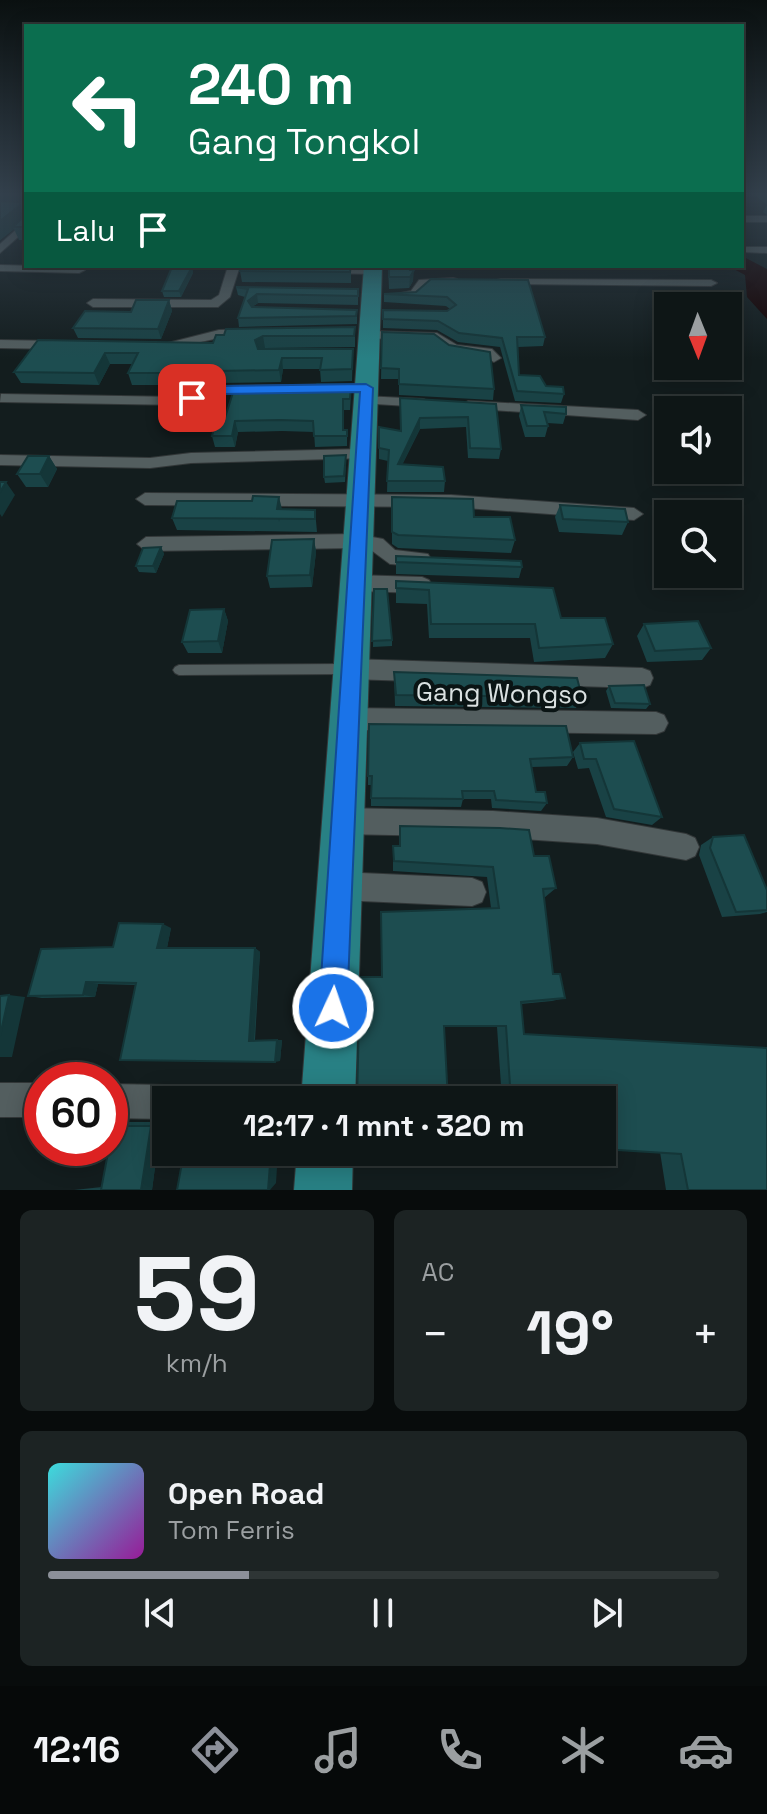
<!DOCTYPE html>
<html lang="id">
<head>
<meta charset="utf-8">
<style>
  :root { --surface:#0e1616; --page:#1c2323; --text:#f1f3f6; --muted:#9b9fa1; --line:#2e3535; --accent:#8c9099 }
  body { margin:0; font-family:"Space Grotesk",sans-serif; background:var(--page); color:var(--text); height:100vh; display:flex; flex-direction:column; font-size:30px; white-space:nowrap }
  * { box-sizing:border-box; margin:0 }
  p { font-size:26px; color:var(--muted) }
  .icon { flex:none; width:44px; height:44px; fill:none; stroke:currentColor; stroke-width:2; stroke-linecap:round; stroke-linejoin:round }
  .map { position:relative; height:1190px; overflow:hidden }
  .side { display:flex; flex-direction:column; gap:20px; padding:20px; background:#080c0c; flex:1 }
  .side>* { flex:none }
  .top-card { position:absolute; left:24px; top:24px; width:720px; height:244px; border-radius:0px; box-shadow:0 4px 20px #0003,0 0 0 2px var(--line); background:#0b6e4f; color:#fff; overflow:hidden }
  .needle { width:52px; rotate:179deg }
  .tools { position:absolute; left:654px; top:292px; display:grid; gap:16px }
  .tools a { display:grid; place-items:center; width:88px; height:88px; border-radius:0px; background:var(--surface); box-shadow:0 4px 20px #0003,0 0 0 2px var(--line); font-size:40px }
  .speed { position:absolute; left:24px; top:1062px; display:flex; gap:16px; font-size:40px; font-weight:700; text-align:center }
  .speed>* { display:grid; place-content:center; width:104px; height:104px; border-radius:50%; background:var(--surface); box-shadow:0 4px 20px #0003,0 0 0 2px var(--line); line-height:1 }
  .speed .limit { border:12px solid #d22; background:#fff; color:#111 }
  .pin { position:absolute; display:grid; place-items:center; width:68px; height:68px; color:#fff; margin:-34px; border-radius:16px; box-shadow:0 4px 12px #0006 }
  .me { position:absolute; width:88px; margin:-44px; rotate:3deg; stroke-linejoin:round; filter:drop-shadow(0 0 6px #0008) }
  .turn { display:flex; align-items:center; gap:28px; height:168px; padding:0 32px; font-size:36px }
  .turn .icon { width:104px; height:104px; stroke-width:2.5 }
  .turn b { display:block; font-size:56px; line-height:68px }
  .then { display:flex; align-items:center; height:76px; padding:0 32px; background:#0003; gap:16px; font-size:30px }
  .big { font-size:60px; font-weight:600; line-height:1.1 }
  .side .widget { flex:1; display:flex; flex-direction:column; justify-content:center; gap:12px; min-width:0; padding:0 28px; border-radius:12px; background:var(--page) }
  .side .dial { align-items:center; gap:0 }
  .dial b { font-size:104px; line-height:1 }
  .song { display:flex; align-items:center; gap:24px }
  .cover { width:96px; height:96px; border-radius:12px; background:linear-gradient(135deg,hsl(180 70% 55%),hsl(300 70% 35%)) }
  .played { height:8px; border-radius:4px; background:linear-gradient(90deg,var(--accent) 30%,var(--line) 30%) }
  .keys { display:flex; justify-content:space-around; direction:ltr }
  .heat { display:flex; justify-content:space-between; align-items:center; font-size:44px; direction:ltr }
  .side .tiles { flex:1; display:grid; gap:20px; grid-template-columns:1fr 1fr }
  .widget:last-child { grid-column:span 2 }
  .trip { position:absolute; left:152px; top:1086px; width:464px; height:80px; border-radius:0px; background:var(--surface); box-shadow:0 4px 20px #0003,0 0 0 2px var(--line); font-weight:600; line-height:80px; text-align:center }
  .tabs { display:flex; height:128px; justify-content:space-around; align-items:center; background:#060909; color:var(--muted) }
  .tabs .icon { width:56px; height:56px }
  .tabs .current { color:var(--accent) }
  .tabs b { font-size:36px; color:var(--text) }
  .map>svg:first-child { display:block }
  .water { fill:#150000 }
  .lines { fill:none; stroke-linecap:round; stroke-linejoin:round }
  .river { fill:#150000; fill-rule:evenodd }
  .lane-casing { stroke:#323738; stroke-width:2 }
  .street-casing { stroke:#323738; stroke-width:2 }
  .primary-casing { stroke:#323738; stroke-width:2 }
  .lane { fill:#535e5f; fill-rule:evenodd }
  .street { fill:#535e5f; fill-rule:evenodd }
  .primary { fill:#288084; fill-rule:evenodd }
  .wall { fill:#194245 }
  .shaded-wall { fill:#143638 }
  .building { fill:#1d4d50; stroke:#143638; stroke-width:2 }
  .route { fill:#1a73e8; stroke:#114b97; stroke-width:2 }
  .labels { text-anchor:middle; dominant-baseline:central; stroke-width:8; stroke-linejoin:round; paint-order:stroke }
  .street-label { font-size:26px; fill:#dae1e1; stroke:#0a1414 }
</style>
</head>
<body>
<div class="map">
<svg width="767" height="1190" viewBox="0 0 767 1190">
  <rect width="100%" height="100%" fill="#131d1e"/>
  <path class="water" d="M742 262 767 283V319L747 297 745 275 728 266H742Z"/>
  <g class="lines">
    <path class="river" d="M742 256 767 269V288C755 285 748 272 735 266H742Z"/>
    <defs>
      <path id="lane" d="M345 664 349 666 351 669 349 672 345 674 179 675 175 673 173 670 175 667 179 665Z"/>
      <path id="street" d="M742 216H767V222H742Z
        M26 221V230L0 253V244Z
        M747 247H767V253L743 252V248Z
        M0 265 79 267 85 270 79 273 0 271Z
        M228 266H240L230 297 218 307H93L87 303 93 299 211 300 219 295Z
        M325 268H373L379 271 373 274 321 273V269Z
        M453 278 457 279V283L427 285 419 297 392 300 386 296 411 291 419 280Z
        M501 279 711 280 717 283 711 286 497 284V280Z
        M250 329 256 333 255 336 219 338 163 350 156 346 219 330Z
        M370 331 437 333 457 345 492 349 501 358 494 362 483 356 448 352 434 341 365 338V332Z
        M0 340 59 341 66 345 59 349 0 348Z
        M366 384 371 385V391L220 394 180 405 0 402 1 394 179 397 219 386Z
        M364 396 424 399 431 403 424 407 359 403 357 400Z
        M468 401 638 410 646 415 638 420 463 408 461 405Z
        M361 449 367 450V458L191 463 150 468 0 465V455L150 458 191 453Z
        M145 493 451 495 634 508 643 514 634 520 451 507 145 505 136 499Z
        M356 534 383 539 395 550 428 554 431 559 421 566 390 564 371 550 356 548 146 551 137 544 146 537Z
        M354 575 422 577 429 580 432 585 429 590 422 593 354 591 344 583Z
        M349 659 642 668 650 671 653 678 650 685 642 688 349 679 341 676 338 669 341 662Z
        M347 708 656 712 664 715 668 723 664 731 656 734 347 730 339 727 335 719 339 711Z
        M341 808 493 811 597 818 686 834 695 838 699 847 695 856 686 860 597 844 493 837 341 834 332 830 328 821 332 812Z
        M339 872 472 878 482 882 486 892 482 902 472 906 339 900 329 896 325 886 329 876Z
        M0 1083H42V1117H0Z
        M110 1084 166 1085 178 1090 182 1100H166V1119L110 1118Z"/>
      <path id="primary" d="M364 266H382L355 1100H301Z
        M297 1152H353L352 1190H294Z"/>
    </defs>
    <use href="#lane" class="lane-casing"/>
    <use href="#street" class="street-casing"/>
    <use href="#primary" class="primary-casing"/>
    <use href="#lane" class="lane"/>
    <use href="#street" class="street"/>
    <use href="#primary" class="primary"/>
  </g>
  <path class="wall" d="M0 193H26V240H19L14 229 0 240Z
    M753 193H767V205Z
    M766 206H767V215L763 212Z
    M351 266V283L242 282 240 271Z
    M388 266 410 270 413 281 409 288 389 289Z
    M192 267 193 273 181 297H164L162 291Z
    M431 279 545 337 543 346 518 347 519 375 564 394 561 403 515 401 500 347 458 342 437 330 383 328V310L447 311 450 309 446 306 384 302V294L416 292Z
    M236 287 358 289V305L258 303 252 307 357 310V324L239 327 238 318 245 297 238 295Z
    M169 300 172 311 161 339 78 338 73 328Z
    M355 327V347L265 348 262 349H353L352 381 321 382 320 369H283L281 382 219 383 174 392 172 385H132L128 373 132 364H110L99 385 21 383 14 372 38 340 213 343 216 335Z
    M382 332 494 389 493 400 399 395V379H381Z
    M351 394 350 410H344V430H347V446L315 447 314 432 282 431 238 432 235 447H215L212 436 224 421Z
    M400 398 496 404 501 449 499 459 468 458 466 427 420 429 402 465 445 481 444 492H387L388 461 379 459V427L400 431Z
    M521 405 566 414 563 424 547 423 548 426 545 437H525L519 416Z
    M49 456 57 469 48 487H26L17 474Z
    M346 462 345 482 325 483 324 477Z
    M392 497 474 517 515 540 511 553 398 548 392 544Z
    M560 505 628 522 622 535 559 532 555 517Z
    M282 509 315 510 317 532 177 530 172 518Z
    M314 539 316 552 312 587 270 588 267 576Z
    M161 547 164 554 156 573 139 572 136 566Z
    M396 556 522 567 519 578 396 574Z
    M396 581 561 618 613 644 605 658 534 662 530 638H429L427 604 396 603Z
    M374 589 392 640V646L373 647Z
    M224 609 228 621 222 653H188L182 642Z
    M644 624 711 648 702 660 647 662 637 636Z
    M394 672 582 697 576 708 395 706Z
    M609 686 650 704 646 709 611 708 606 691Z
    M369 724 573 757 567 766 532 767 536 792 547 803 541 811 492 808 491 799H463L461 807 371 806V785H368V776Z
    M580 743 662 817 652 825 606 817 589 768 578 769 573 752Z
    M400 826 534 856 556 888 544 898 553 974 565 998 552 1001 521 1004 524 1034 767 1190H666L660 1152 602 1100H502L497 1027H444L382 977 491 908 487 877 393 871V846H399Z
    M713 837 767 890V912L760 914 722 917 699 855 701 845Z
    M171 928 167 948H255L260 952 255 1040H282L280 1061 136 985 98 984 95 997 42 998 28 996 113 947Z
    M125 1122H161L152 1190H74L102 1187 113 1126Z"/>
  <path class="shaded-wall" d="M20 205 26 218 13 227 14 229 0 240V221Z
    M192 267 193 273 181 297 179 291Z
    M414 270 413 281 409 288 410 277Z
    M257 294 258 303 249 309 248 301Z
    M169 300 172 311 161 339 158 329Z
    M263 336 265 348 257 352 255 340Z
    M105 353 110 364 99 385 94 373Z
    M282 358 283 369 281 382 279 370Z
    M216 371 219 383 174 392 170 380Z
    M420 418V429L397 475 398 464Z
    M235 421 238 432 235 447 232 436Z
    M49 456 57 469 48 487 40 474Z
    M6 482 15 495 2 517 0 514V492Z
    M279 497 282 509 279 522 277 509Z
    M314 539 316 552 312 587 310 575Z
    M161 547 164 554 156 573 153 566Z
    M224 609 228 621 222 653 218 641Z
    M163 924 171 928 166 952 157 948Z
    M255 948 260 952 254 1041H249Z
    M86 982 98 984 95 997 83 995Z
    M9 995 25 997 12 1057H0V1036Z
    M277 1040H282L280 1061 275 1062Z
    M161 1122 152 1190H141L151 1126Z
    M271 1152H278L276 1183 270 1190H268Z"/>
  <path class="building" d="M19 193H26V227H13L23 217 20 205 0 221V201L20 202 24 193Z
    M241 266H351L350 272 240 271Z
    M389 266H410V270H414L410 277H389Z
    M172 267H192L179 291H162Z
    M431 279 528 280 545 337H517L519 375 540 376 546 386 563 387 564 394 517 391 502 338 459 333 438 321 383 319V310L447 311 456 305 447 297 384 294 416 292Z
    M236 287 358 289V296L257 294 248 301 252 307 357 310 356 316 238 318 248 289Z
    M136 300H169L158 329 73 328 85 311 131 312Z
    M355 327 354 336H263L255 340 258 349H353L352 369 320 370 322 358H282L279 370 216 371 170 380V373H128L138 353H105L94 373 14 372 38 340 213 343 216 335H224L226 329Z
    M382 332 434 334 449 345 490 352 494 389 399 384V369L381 368Z
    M317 384H351L350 399H343V430H347V436H314L313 421 280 420 235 421 232 436H212L216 421H224L235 386 316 390Z
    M400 398 496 404 501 449 470 448 468 417 420 418 398 464 443 467 445 481H387L389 450 379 448V427L401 431Z
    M521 405 566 407V414L544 412 548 426H527Z
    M346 455 344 476 324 477V456Z
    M28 456H49L40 474H17Z
    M0 482H6L0 492Z
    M253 496 279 497 277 509 315 510V519L172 518 177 501H252Z
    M392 497 473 499 474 517H510L515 540 398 535 392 532Z
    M560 505 625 509 628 522 563 519Z
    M314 539 310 575 267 576 272 540Z
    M161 547 153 566H136L143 548Z
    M396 556 521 561 522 567 396 562Z
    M396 581 553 588 561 618H605L613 644 539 648 535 624H431L429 590 396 588Z
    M374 589H387L392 640 372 641Z
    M224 609 218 641 182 642 190 610Z
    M698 621 711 648 655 651 644 624Z
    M394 672 577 678 582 697 396 695Z
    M644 685 650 704 615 703 609 686Z
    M369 724 566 726 573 757 530 759 536 792H545L547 803 496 800 494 791H462L463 799 371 798 372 776H368Z
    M634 741 662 817 614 809 596 759H584L580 743Z
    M400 826 500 828 529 830 534 856H549L556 888 543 889 553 974H560L565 998 521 1002 524 1034 767 1048V1190H688L681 1154 602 1149V1100H511L506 1026H444L448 1100H357L360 977H382L381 912 499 908 493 867 394 861 393 846H400Z
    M744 835 767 890V910L736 912 710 848 713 837Z
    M119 923 163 924 157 948H255L249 1041 277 1040 275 1062 120 1060 136 983 86 982 83 995 28 996 41 949 113 947Z
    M9 995 0 1036V996Z
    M113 1126H151L141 1190H101Z
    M184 1152H271L268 1190H177Z"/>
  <linearGradient id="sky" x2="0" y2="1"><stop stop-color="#0a1010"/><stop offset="0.54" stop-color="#33404c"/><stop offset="1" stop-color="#33404c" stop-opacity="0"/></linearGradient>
  <rect width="767" height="359" fill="url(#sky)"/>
  <path class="route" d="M366 384 373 388 347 1008 343 1018 333 1022 323 1018 319 1008 360 392 220 394 192 402 185 398 219 386Z"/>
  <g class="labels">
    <g class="street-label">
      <text transform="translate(502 693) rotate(1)">Gang Wongso</text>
    </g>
  </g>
</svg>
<div class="tools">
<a><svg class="needle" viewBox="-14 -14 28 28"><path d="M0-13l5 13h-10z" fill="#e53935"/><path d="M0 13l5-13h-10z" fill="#9b9fa1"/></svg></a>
<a><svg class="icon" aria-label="sound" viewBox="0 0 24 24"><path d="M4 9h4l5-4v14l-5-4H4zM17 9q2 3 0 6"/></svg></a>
<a><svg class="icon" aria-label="search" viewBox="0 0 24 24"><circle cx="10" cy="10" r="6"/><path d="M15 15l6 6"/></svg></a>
</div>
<div class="speed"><div class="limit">60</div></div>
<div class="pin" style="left:192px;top:398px;background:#d93025"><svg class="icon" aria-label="arrive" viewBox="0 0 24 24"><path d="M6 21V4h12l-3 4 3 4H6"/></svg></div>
<svg class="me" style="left:333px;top:1008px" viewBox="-20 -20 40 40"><circle r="17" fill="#1a73e8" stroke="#fff" stroke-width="3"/><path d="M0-11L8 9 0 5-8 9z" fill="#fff"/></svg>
<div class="trip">12:17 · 1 mnt · 320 m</div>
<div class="top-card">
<div class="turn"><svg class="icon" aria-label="left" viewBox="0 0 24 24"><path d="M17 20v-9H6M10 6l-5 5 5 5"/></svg><div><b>240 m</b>Gang Tongkol</div></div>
<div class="then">Lalu<svg class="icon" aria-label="arrive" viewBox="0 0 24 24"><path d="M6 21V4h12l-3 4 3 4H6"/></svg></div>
</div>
</div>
<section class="side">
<div class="tiles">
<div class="widget dial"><b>59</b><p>km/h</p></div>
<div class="widget"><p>AC</p>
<div class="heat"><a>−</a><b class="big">19°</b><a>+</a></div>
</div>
<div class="widget">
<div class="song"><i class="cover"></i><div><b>Open Road</b><p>Tom Ferris</p></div></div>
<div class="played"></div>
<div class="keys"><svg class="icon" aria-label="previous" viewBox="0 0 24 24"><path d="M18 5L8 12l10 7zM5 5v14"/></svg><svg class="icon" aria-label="pause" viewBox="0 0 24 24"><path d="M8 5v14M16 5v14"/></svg><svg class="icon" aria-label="next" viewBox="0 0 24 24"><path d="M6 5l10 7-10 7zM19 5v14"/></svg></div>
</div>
</div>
</section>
<nav class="tabs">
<b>12:16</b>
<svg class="icon current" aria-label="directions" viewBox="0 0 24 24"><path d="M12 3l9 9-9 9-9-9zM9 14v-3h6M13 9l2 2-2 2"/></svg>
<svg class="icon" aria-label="music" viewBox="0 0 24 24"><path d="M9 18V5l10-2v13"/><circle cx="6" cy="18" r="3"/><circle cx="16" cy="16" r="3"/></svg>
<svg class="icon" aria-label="phone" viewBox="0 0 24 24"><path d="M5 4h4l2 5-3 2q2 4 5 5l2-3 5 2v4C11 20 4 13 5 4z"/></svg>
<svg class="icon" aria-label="climate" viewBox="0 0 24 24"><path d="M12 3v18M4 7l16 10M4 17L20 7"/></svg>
<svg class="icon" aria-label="car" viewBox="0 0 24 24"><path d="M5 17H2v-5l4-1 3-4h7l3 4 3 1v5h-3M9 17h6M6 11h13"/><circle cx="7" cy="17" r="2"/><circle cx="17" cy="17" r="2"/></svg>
</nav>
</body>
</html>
